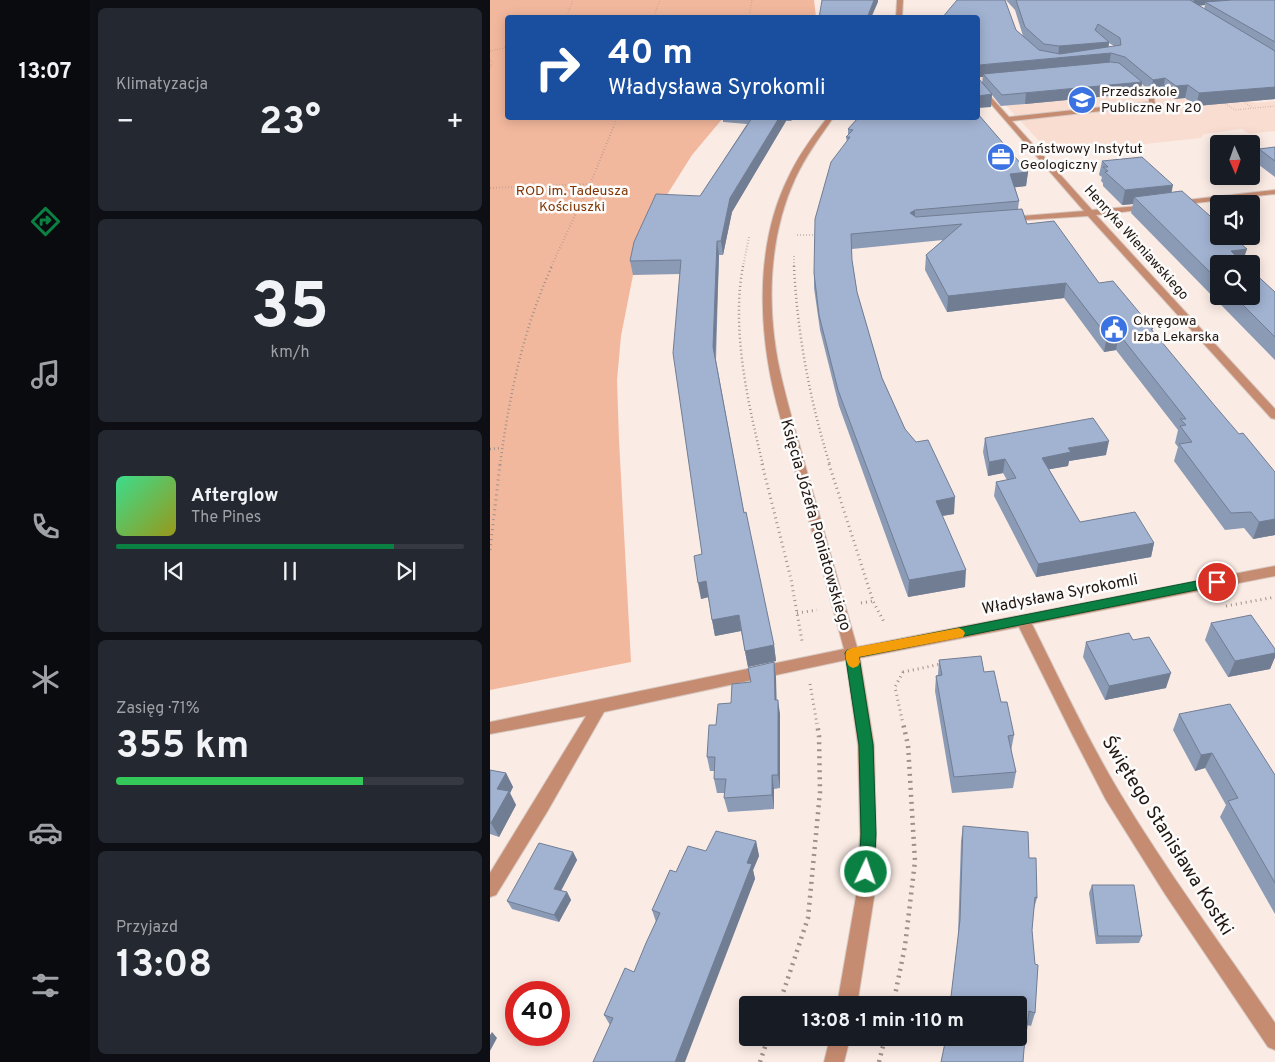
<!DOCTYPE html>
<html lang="pl">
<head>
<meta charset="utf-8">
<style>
  :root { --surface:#171b24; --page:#242831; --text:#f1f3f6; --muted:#9ea1a6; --line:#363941; --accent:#0b8043 }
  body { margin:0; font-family:Overpass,sans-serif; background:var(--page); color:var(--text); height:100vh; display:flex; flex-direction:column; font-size:19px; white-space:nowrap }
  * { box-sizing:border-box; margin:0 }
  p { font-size:16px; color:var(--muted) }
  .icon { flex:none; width:28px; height:28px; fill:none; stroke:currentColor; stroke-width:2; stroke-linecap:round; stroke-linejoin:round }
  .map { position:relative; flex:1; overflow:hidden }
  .panel { display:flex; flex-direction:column; gap:8px; padding:8px; background:#0d0f14; width:400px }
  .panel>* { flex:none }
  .guide { position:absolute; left:15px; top:15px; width:475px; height:105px; border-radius:5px; box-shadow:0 2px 12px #0003; background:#1a4fa0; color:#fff; overflow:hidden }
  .needle { width:32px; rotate:178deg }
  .controls { position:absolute; left:720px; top:135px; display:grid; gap:10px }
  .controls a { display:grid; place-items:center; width:50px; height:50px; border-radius:5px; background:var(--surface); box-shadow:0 2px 12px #0003; font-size:25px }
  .speed { position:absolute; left:15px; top:981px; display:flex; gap:10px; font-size:25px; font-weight:700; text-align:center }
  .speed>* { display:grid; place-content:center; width:65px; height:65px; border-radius:50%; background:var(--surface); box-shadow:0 2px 12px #0003; line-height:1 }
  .speed .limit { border:8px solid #d22; background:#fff; color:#111 }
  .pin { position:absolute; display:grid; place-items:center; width:42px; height:42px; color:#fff; margin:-21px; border:2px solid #fff; border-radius:50%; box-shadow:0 1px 5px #0007 }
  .me { position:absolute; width:55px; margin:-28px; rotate:3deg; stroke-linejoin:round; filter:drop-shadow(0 0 4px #0008) }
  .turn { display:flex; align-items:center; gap:18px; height:105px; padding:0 20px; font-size:22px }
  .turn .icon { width:65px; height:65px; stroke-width:2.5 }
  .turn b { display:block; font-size:35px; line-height:42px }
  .big { font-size:38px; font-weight:700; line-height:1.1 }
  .panel .tile { flex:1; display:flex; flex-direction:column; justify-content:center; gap:8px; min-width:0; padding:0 18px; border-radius:8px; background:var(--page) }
  .panel .dial { align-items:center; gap:0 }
  .dial b { font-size:65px; line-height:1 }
  .song { display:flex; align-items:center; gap:15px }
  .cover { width:60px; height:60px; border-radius:8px; background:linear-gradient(135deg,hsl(150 70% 55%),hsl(60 70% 35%)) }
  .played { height:5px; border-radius:2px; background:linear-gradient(90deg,var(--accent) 80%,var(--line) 80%) }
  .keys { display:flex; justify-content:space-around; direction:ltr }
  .heat { display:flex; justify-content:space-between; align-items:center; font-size:28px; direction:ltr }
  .charge { height:8px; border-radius:4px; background:linear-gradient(90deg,#34c759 71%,var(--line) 0) }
  .trip { position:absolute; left:249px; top:996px; width:288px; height:50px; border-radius:5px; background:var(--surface); box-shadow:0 2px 12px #0003; font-weight:700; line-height:50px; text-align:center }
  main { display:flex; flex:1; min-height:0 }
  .tabs { display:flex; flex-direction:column; width:90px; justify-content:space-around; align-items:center; background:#090b0e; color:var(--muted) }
  .tabs .icon { width:35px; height:35px }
  .tabs .active { color:var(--accent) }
  .tabs b { font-size:22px; color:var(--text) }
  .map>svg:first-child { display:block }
  .built { fill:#f9ddd1 }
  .green { fill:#f2b89d }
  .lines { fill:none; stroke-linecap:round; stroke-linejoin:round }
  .minor-casing { stroke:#d7c9c2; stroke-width:2 }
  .path-far4 { stroke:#9f918a; stroke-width:1; stroke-dasharray:0.5 2; stroke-linecap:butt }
  .path-far3 { stroke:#9f918a; stroke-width:2; stroke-dasharray:0.5 2.5; stroke-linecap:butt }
  .path-far2 { stroke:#9f918a; stroke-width:2.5; stroke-dasharray:1 3; stroke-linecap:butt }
  .path-far1 { stroke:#9f918a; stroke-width:3; stroke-dasharray:1 4; stroke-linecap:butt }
  .path { stroke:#9f918a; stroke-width:4.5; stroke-dasharray:2 5; stroke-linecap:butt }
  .minor { fill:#c68c71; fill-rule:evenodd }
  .wall { fill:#8b9ab5; fill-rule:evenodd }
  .shaded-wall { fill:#717d93 }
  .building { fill:#a2b3d2; stroke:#717d93 }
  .route { fill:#0b8043; stroke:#07532c }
  .slow { fill:#f59e0b }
  .labels { text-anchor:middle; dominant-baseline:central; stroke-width:5; stroke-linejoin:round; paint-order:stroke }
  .far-poi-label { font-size:14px; fill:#221610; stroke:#fcfcfc; text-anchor:start }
  .far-park-label { font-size:14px; fill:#823502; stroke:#fcfcfc }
  .far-street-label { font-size:14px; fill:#221610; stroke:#fcfcfc }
  .street-label { font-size:16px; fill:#221610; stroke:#fcfcfc }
  .near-street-label { font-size:19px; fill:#221610; stroke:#fcfcfc }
</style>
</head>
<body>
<main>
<nav class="tabs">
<b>13:07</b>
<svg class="icon active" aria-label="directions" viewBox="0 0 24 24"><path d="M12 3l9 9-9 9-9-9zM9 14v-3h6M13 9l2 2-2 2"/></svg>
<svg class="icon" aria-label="music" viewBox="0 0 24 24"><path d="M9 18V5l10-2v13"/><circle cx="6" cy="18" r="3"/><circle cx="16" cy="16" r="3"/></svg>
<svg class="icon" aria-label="phone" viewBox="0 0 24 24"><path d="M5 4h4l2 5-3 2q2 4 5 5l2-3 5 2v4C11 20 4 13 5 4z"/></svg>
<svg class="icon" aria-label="climate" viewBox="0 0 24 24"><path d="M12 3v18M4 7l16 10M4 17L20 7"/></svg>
<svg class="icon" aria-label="car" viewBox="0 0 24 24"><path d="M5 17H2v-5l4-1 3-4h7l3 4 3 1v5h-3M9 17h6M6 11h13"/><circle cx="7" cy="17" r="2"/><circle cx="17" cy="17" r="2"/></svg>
<svg class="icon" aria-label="filters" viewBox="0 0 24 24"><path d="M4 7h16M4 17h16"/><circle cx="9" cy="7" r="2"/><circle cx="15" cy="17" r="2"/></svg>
</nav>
<section class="panel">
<div class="tile"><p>Klimatyzacja</p>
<div class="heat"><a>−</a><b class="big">23°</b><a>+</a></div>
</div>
<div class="tile dial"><b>35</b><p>km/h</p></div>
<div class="tile">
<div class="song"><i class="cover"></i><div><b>Afterglow</b><p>The Pines</p></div></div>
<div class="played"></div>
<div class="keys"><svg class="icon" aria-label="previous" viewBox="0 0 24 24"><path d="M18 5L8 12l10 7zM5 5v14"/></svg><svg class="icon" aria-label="pause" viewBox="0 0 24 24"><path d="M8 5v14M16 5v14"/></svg><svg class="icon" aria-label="next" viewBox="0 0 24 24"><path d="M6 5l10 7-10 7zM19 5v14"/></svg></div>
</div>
<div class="tile"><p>Zasięg · 71%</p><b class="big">355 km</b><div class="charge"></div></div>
<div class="tile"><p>Przyjazd</p><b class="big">13:08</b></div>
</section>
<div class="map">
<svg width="785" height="1062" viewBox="0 0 785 1062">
  <rect width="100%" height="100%" fill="#faebe4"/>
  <path class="built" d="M727 74 766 103 785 101V131L759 134 752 129 714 134 711 138 561 154 489 76Z"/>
  <path class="green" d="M0 0H324L326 17 18 18V118H233L202 155 163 217 145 265 131 336 127 380 129 440 141 662 0 690Z"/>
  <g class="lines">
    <defs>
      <path id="minor" d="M407 0H413L412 18H406Z
        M638 76 664 97 665 105 522 121 602 210 661 205V209H658L606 215 785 409V419L781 418 598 216 519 221 515 219 519 217 594 211 488 89V84L490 85 519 117 659 102V99L636 79 635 78Z
        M337 118H343C329 138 315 157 305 179 277 240 276 315 292 380 299 410 308 439 316 468 333 528 350 587 367 647L785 566V576L542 624C570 680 596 736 628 790 676 870 732 946 785 1023V1050L778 1047 675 894 616 800 582 734 529 627 370 658 384 745 386 834 385 891 367 1005H347L367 891 370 834 368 745 356 660 114 712 57 812 6 895 0 897V873L96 716 0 734V722L354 649C338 590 322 530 305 470 297 440 287 409 281 379 268 313 268 239 298 178 308 156 322 137 337 118Z
        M785 190V194L688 205 684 203 688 201Z
        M340 1038H360L354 1062H334Z"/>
    </defs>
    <use href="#minor" class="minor-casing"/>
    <path class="path-far4" d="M76 18 83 0
      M163 18 170 0
      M259 18 262 0
      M0 51 18 47
      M0 60 2 62 0 69
      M751 100 763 108
      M733 102 745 110 785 106"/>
    <path class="path-far3" d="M0 188 99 184
      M307 235H327
      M304 256V267
      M61 267 103 177 127 118
      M253 267 259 237"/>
    <path class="path-far2" d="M253 266C241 329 258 404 273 465
      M304 266C307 332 320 402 340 465
      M0 449 11 448
      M10 465C19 397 33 329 62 266"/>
    <path class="path-far1" d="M272 464 301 579 312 641
      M339 464 383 601 395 624
      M0 550 10 464
      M371 603 383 601
      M736 606 785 597
      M307 613 327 610
      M413 672 451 664
      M413 672 405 687 413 724
      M320 684 327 724"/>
    <path class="path" d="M289 1005 318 918 330 792 329 736 327 723
      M403 1005 415 946 425 861 418 745 413 723
      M270 1062 278 1038
      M389 1062 395 1038"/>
    <use href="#minor" class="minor"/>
  </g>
  <path class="wall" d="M516 0H785V99L706 106 695 98 684 99 673 91 661 92 652 84 650 93 535 104 511 106 502 95 501 107 492 83 493 77H488L526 30 533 36 525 10ZM715 5 714 9 709 6ZM619 43 624 46 618 47Z
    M233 118H304L301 121H296L242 212 233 255H229L226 360 254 513 284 645 286 661 258 667 251 631 225 636 218 597 211 599 212 554 190 274 143 275 140 261 210 196 257 124 233 122Z
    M368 118 538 172 536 186 525 187 529 201 528 209 537 224 609 283 663 332 785 535 763 539 754 528 735 530 684 461 688 447 685 443 688 430 626 350 614 352 574 298 457 312 435 270 436 255 453 240 362 249V260L367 292 392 378 415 429 464 514 452 516 475 587 418 597 349 406 330 330 324 288V273L357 142 356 137 358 135V129Z
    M785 147V177L765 162 769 149Z
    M612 161 682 193 729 264V296H761L785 292V360L641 213 643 204 632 205 613 186V183L611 181 612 177 609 175Z
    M495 438 616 455 579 461 578 466 559 469 590 522 664 543 661 557 546 577 504 496 506 482 517 480 513 473 498 476 493 452Z
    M721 623 785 649V657L780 669 738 677 715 640Z
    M596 642 676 688 615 700 593 657Z
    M449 660 494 672 511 702 524 735 521 751 526 772 523 788 462 793 445 691 446 676 448 675Z
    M284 662 286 677V700L290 714V788L284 789V809L238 812 234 798 235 793H227L224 779 225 771H220L217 757 226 725 241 703 261 682Z
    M689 714 785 775V914L730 817 736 805 715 768 705 771 683 730Z
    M0 770 16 773 23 787 20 793 26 805 9 837 0 834Z
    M473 826 539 858 547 898 543 912 542 930 545 1013 541 1026 537 1025 534 1049 468 935 471 841Z
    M266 841 269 856 263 870 265 879 120 1025 114 1015 144 972 166 922 162 910 186 872 216 851Z
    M83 852 87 860 71 891 77 892 81 900 69 922 22 909 17 901Z
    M602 885 652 936 649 943 606 944 599 893Z"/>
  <path class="shaded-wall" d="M384 0H388V2L381 18H377Z
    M704 0H785L715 2V5L702 6Z
    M619 42 618 54 621 53 619 65 493 74V77H488V66L489 65 568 58 569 46Z
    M675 78 673 91 661 92 663 80Z
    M652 82 650 93 535 104 536 93Z
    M698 85 695 98 684 99 686 86Z
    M785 87V99L706 106 709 93Z
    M502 94 501 107 488 108V96Z
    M289 118H296V121L242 212 233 255 231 241 240 198Z
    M538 172 536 186 519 188 520 174Z
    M683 185 680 200 644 197 643 204 632 205 635 190Z
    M425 210V224L420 213Z
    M227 241 229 255 225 363 223 347Z
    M757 249 752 264 741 251Z
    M576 283 574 298 457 312 458 296Z
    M629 334 626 350 614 352 617 336Z
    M619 441 616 455 579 461 578 466 550 471 552 458 578 448Z
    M515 459 513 473 498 476 499 462Z
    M465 497 464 514 445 517 446 501Z
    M785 519V535L763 539 769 522Z
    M664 543 661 557 546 577 548 564Z
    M476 570 475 587 418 597 419 580Z
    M216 581 219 597 211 599 208 583Z
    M249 615 251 631 225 636 222 620Z
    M284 645 286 661 258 667 255 651Z
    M785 653V657L780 669 738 677 745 661Z
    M284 662 286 677 287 714 285 700Z
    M681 673 676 688 615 700 619 686Z
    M288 700 290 714V788L288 775Z
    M722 753 715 768 705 771 711 755Z
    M16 773 23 787 20 793 26 805 9 837 1 823 7 789Z
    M282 775 284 789V809L282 795Z
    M266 841 269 856 263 870 265 879 195 1062H185L257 863Z
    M83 852 87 860 68 896 64 889Z
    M77 892 81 900 69 922 64 915Z
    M2 1032 7 1038 0 1051V1035Z"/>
  <path class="building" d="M332 0H384L377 18H329Z
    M467 0H515L526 30 549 50 570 54 631 45 630 38 608 24 605 30 619 42 569 46 554 44 535 27 526 0H700L785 51V87L709 93 698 85 686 86 675 78 663 80 635 57 621 53 489 65 488 66V18H452Z
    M742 0H785V42L715 2Z
    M621 62 629 63 652 82 512 95 493 74Z
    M488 78 502 94 488 96Z
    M488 114 538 172 520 174 529 201 425 210 420 213 426 217 532 209 537 224 564 221 609 283 623 281 663 329H661L725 406 749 434 753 433 785 472V519L769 522 761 512 741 513 689 444 702 442 690 426 696 425 690 419H696L629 334 617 336 576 283 458 296 436 255 472 224 361 234 362 260 367 292 392 378 415 429 426 442 438 440 465 497 446 501 476 570 419 580 348 390 329 315 324 273 325 219 341 162 360 137H356L363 130 358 129 368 118H488Z
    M262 118H289L240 198 231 241H227L223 347 254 513 256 512 284 645 255 651 249 615 222 620 216 581 208 583 204 556 212 554 183 353 191 260 140 261 144 242 166 194 210 196Z
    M785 147V161L769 149Z
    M652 157 683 185 635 190 615 172 618 171 613 167H618L612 161Z
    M692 191 729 224V236H742L757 249 741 251 754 264H729V281L644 197Z
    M761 270 785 292V337L744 296H761Z
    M603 418 619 441 578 448 581 452 552 458 590 522 645 512 664 543 548 564 506 482 526 478 515 459 499 462 495 438Z
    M761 615 785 649V653L745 661 721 623Z
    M639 633 643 640 659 637 681 673 619 686 596 642Z
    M491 656 494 672 504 671 511 702H517L524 735 518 736 526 772 464 777 446 676 452 675 449 660Z
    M284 662 285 700H288V775H282V795L234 798 236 779H224L225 757H217L219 725H226L228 704 241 703 242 684 261 682 258 668Z
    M740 704 785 775V883L738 801 748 798 722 753 711 755 689 714Z
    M0 770 16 773 7 789 19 791 1 823H0Z
    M473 826 538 832 539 858H546L547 898 545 897 542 930 545 964 548 965 545 1013 539 1011 534 1049 533 1062H451L456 1038H528V1005H460L470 920Z
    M226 831 266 841 257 863 262 864 185 1062H103L123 1018 114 1015 135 968 144 972 156 943 170 913 162 910 180 870 186 872 198 846 216 851Z
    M49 843 83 852 64 889 77 892 64 915 17 901Z
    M602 885H644L652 936H608Z"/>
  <path class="route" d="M727 577 731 579 733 582 731 585 369 657 383 745 386 834 384 872 382 878 376 880 371 878 369 872 371 834 369 745 355 653 357 650Z"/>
  <path class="slow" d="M469 628 473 630 475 633 473 637 369 657 370 662 368 666 363 668 359 666C356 661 354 655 357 650L362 648Z"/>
  <defs>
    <symbol id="school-disc" viewBox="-11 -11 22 22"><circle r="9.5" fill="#3c73e3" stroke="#fcfcfc"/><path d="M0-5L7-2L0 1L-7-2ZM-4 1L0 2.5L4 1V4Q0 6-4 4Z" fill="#fff"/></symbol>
    <symbol id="office-disc" viewBox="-11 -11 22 22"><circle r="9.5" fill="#3c73e3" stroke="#fcfcfc"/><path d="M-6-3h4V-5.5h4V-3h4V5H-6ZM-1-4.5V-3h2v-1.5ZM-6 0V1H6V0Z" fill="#fff"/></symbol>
    <symbol id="civic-disc" viewBox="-11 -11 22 22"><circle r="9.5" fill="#3c73e3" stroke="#fcfcfc"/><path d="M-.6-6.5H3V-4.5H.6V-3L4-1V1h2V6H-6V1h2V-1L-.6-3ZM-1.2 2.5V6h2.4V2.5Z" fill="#fff"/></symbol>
  </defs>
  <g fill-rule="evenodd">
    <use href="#school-disc" x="576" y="84" width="32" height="32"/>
    <use href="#office-disc" x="495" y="141" width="32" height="32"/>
    <use href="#civic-disc" x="608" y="313" width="32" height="32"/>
  </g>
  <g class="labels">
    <g class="far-poi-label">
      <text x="611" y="92">Przedszkole<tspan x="611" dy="16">Publiczne Nr 20</tspan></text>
      <text x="530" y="149">Państwowy Instytut<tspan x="530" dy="16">Geologiczny</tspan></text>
      <text x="643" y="321">Okręgowa<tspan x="643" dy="16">Izba Lekarska</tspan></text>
    </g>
    <g class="far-park-label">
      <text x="82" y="191">ROD im. Tadeusza<tspan x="82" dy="16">Kościuszki</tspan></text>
    </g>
    <g class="far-street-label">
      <text transform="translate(646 243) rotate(48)">Henryka Wieniawskiego</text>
    </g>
    <g class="street-label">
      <text transform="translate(325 525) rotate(74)">Księcia Józefa Poniatowskiego</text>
      <text transform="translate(570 595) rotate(-11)">Władysława Syrokomli</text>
    </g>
    <g class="near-street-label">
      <text transform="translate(677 836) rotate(58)">Świętego Stanisława Kostki</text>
    </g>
  </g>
</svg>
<div class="controls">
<a><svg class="needle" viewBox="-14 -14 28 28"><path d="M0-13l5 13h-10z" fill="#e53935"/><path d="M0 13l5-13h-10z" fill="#9ea1a6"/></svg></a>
<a><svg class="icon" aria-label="sound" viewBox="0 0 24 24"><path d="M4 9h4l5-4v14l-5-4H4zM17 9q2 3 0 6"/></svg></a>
<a><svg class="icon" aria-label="search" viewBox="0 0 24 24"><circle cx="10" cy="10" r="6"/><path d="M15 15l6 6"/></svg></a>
</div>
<div class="speed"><div class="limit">40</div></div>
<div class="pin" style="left:727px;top:582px;background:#d93025"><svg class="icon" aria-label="arrive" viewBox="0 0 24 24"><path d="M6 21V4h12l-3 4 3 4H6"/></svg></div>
<svg class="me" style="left:376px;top:872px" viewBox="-20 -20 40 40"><circle r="17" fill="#0b8043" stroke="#fff" stroke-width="3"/><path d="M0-11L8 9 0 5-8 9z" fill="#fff"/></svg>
<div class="trip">13:08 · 1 min · 110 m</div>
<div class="guide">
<div class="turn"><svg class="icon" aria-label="right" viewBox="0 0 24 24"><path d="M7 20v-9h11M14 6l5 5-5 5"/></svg><div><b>40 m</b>Władysława Syrokomli</div></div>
</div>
</div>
</main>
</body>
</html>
